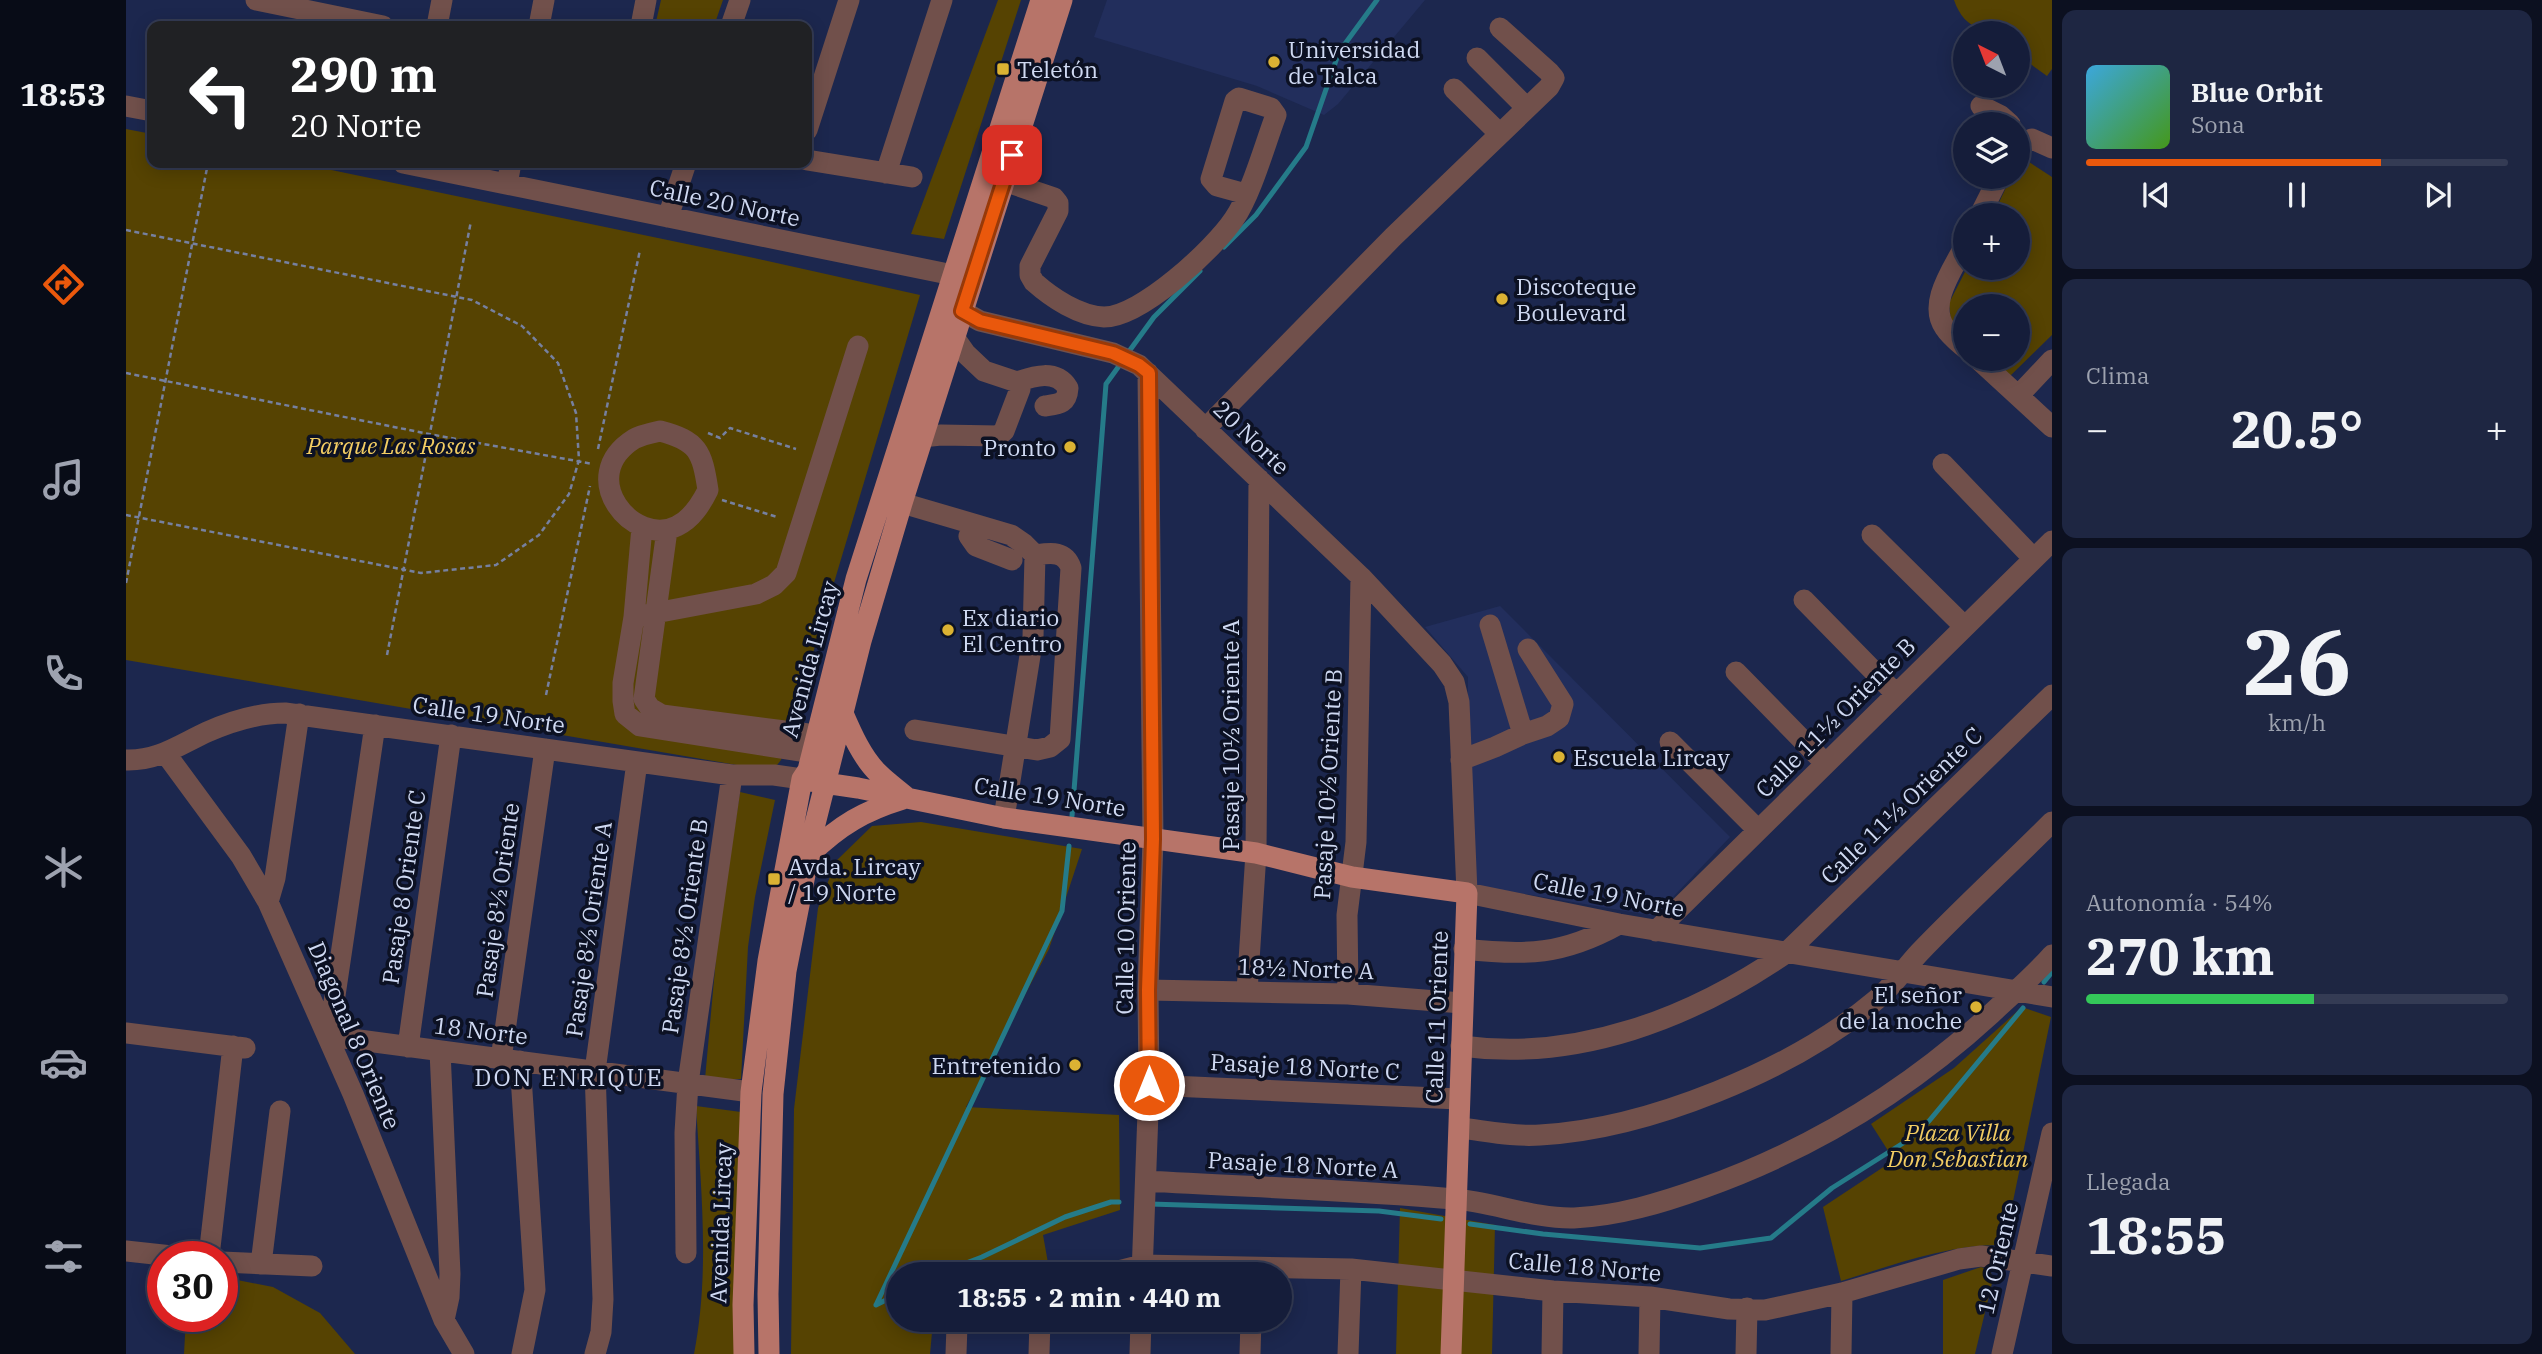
<!DOCTYPE html>
<html lang="es">
<head>
<meta charset="utf-8">
<style>
  :root { --surface:#151d3a; --page:#1e2642; --text:#f1f3f6; --muted:#9da2af; --line:#343b54; --accent:#ea580c }
  body { margin:0; font-family:"IBM Plex Serif",serif; background:var(--page); color:var(--text); height:100vh; display:flex; flex-direction:column; font-size:26px; white-space:nowrap }
  * { box-sizing:border-box; margin:0 }
  p { font-size:23px; color:var(--muted) }
  .icon { flex:none; width:38px; height:38px; fill:none; stroke:currentColor; stroke-width:2; stroke-linecap:round; stroke-linejoin:round }
  .map { position:relative; flex:1; overflow:hidden }
  .panel { display:flex; flex-direction:column; gap:10px; padding:10px; background:#0c1020; width:490px }
  .panel>* { flex:none }
  .hud { position:absolute; left:21px; top:21px; width:665px; height:147px; border-radius:14px; box-shadow:0 4px 18px #0003,0 0 0 2px var(--line); background:#202124; color:#fff; overflow:hidden }
  .needle { width:46px; rotate:318deg }
  .tools { position:absolute; left:1827px; top:21px; display:grid; gap:14px }
  .tools a { display:grid; place-items:center; width:77px; height:77px; border-radius:50%; background:var(--surface); box-shadow:0 4px 18px #0003,0 0 0 2px var(--line); font-size:35px }
  .speed { position:absolute; left:21px; top:1241px; display:flex; gap:14px; font-size:35px; font-weight:700; text-align:center }
  .speed>* { display:grid; place-content:center; width:91px; height:91px; border-radius:50%; background:var(--surface); box-shadow:0 4px 18px #0003,0 0 0 2px var(--line); line-height:1 }
  .speed .limit { border:10px solid #d22; background:#fff; color:#111 }
  .pin { position:absolute; display:grid; place-items:center; width:60px; height:60px; color:#fff; margin:-30px; border-radius:14px; box-shadow:0 4px 10px #0006 }
  .me { position:absolute; width:77px; margin:-38px; rotate:0deg; stroke-linejoin:round; filter:drop-shadow(0 0 5px #0008) }
  .turn { display:flex; align-items:center; gap:24px; height:147px; padding:0 28px; font-size:32px }
  .turn .icon { width:91px; height:91px; stroke-width:2.5 }
  .turn b { display:block; font-size:49px; line-height:60px }
  .big { font-size:52px; font-weight:700; line-height:1.1 }
  .panel .widget { flex:1; display:flex; flex-direction:column; justify-content:center; gap:10px; min-width:0; padding:0 24px; border-radius:14px; background:var(--page) }
  .panel .dial { align-items:center; gap:0 }
  .dial b { font-size:91px; line-height:1 }
  .song { display:flex; align-items:center; gap:21px }
  .cover { width:84px; height:84px; border-radius:10px; background:linear-gradient(135deg,hsl(200 70% 55%),hsl(100 70% 35%)) }
  .played { height:7px; border-radius:4px; background:linear-gradient(90deg,var(--accent) 70%,var(--line) 70%) }
  .keys { display:flex; justify-content:space-around; direction:ltr }
  .heat { display:flex; justify-content:space-between; align-items:center; font-size:38px; direction:ltr }
  .charge { height:10px; border-radius:5px; background:linear-gradient(90deg,#34c759 54%,var(--line) 0) }
  .trip { position:absolute; left:760px; top:1262px; width:406px; height:70px; border-radius:35px; background:var(--surface); box-shadow:0 4px 18px #0003,0 0 0 2px var(--line); font-weight:700; line-height:70px; text-align:center }
  main { display:flex; flex:1; min-height:0 }
  .menu { display:flex; flex-direction:column; width:126px; justify-content:space-around; align-items:center; background:#080c17; color:var(--muted) }
  .menu .icon { width:49px; height:49px }
  .menu .selected { color:var(--accent) }
  .menu b { font-size:32px; color:var(--text) }
  .map>svg:first-child { display:block }
  .built { fill:#222e5c }
  .green { fill:#564302 }
  .lines { fill:none; stroke-linecap:round; stroke-linejoin:round }
  .stream { stroke:#257b89; stroke-width:5 }
  .path { stroke:#7680a0; stroke-width:2.5; stroke-dasharray:5 3.5; stroke-linecap:butt }
  .minor { stroke:#71504b; stroke-width:21 }
  .major { stroke:#b77469; stroke-width:21 }
  .route-casing { stroke:#983908; stroke-width:18 }
  .route { stroke:#ea580c; stroke-width:12 }
  .poi-dot { fill:#dbb233; stroke:#0c1123; stroke-width:2.5 }
  .labels { text-anchor:middle; dominant-baseline:central; stroke-width:7; stroke-linejoin:round; paint-order:stroke }
  .poi-label { font-size:23px; fill:#cfd9f2; stroke:#0c1123; text-anchor:start }
  .street-label { font-size:23px; fill:#cfd9f2; stroke:#0c1123 }
  .park-label { font-size:23px; font-style:italic; fill:#f3cd63; stroke:#0c1123 }
  .neighbourhood-label { font-size:24px; letter-spacing:2px; fill:#cfd9f2; stroke:#0c1123 }
</style>
</head>
<body>
<main>
<nav class="menu">
<b>18:53</b>
<svg class="icon selected" aria-label="directions" viewBox="0 0 24 24"><path d="M12 3l9 9-9 9-9-9zM9 14v-3h6M13 9l2 2-2 2"/></svg>
<svg class="icon" aria-label="music" viewBox="0 0 24 24"><path d="M9 18V5l10-2v13"/><circle cx="6" cy="18" r="3"/><circle cx="16" cy="16" r="3"/></svg>
<svg class="icon" aria-label="phone" viewBox="0 0 24 24"><path d="M5 4h4l2 5-3 2q2 4 5 5l2-3 5 2v4C11 20 4 13 5 4z"/></svg>
<svg class="icon" aria-label="climate" viewBox="0 0 24 24"><path d="M12 3v18M4 7l16 10M4 17L20 7"/></svg>
<svg class="icon" aria-label="car" viewBox="0 0 24 24"><path d="M5 17H2v-5l4-1 3-4h7l3 4 3 1v5h-3M9 17h6M6 11h13"/><circle cx="7" cy="17" r="2"/><circle cx="17" cy="17" r="2"/></svg>
<svg class="icon" aria-label="filters" viewBox="0 0 24 24"><path d="M4 7h16M4 17h16"/><circle cx="9" cy="7" r="2"/><circle cx="15" cy="17" r="2"/></svg>
</nav>
<div class="map">
<svg width="1926" height="1354" viewBox="0 0 1926 1354">
  <rect width="100%" height="100%" fill="#1c274e"/>
  <path class="built" d="M981 0H1299L1212 104 1198 115 1131 86 968 37Z
    M1374 606 1604 837 1529 916 1340 884 1342 677 1299 627Z"/>
  <path class="green" d="M535 0H597L588 26H529Z
    M872 0H895L818 239 785 234Z
    M1828 0H1926V69L1921 76 1892 55V33C1862 33 1839 32 1828 0Z
    M0 129 26 134V163H172L628 258 794 295 655 760 648 769 640 770 0 660Z
    M1900 160 1926 177V335L1882 378 1863 359H1892V306H1839V336L1825 322 1823 303 1841 268H1892V215H1867L1885 177H1892V164Z
    M614 792 649 800 629 897 622 947 615 1079H579L592 936Z
    M795 822 956 849 923 949 840 1107 993 1115 994 1210 917 1235 924 1274H772V1320H813L807 1322 804 1354H665L668 1109 692 908 710 861 746 826Z
    M1896 1007 1925 1017 1878 1245C1822 1244 1768 1265 1715 1281L1697 1207 1768 1160 1745 1124 1828 1068Z
    M570 1106 615 1112 608 1354H568C584 1272 575 1189 570 1106Z
    M1274 1208 1369 1225 1366 1354H1270Z
    M1855 1267 1864 1270 1867 1279 1849 1354H1817V1280Z
    M96 1277 147 1287 194 1313 229 1354H58L60 1316H96Z"/>
  <g class="lines">
    <path class="stream" d="M1098 247 1130 215 1180 147 1213 52 1251 0
      M1004 350 1028 317 1074 271
      M946 816 980 384 993 366
      M1918 982 1926 972
      M1024 1204 1253 1211 1315 1219
      M1344 1224 1417 1234 1574 1248 1645 1238 1706 1188 1782 1140 1803 1121 1897 1008
      M811 1274 856 1257 939 1217 985 1202H993
      M750 1305 936 911 943 846
      M750 1305 772 1294"/>
    <path class="path" d="M0 230 346 300 396 326 432 363 450 413 453 460 443 494 413 535 370 565 295 573 0 515
      M0 373 303 434 467 464
      M582 433 594 438 604 428 670 449
      M472 449 514 250
      M596 500 651 517
      M0 583 82 163
      M261 655 345 221
      M420 695 464 486"/>
    <path class="minor" d="M130 0 257 26
      M311 26 316 0
      M413 26 418 0
      M515 26 520 0
      M605 26 614 0
      M1351 58 1401 108
      M1328 89 1374 134
      M0 106 26 111
      M1855 106 1875 116 1884 124
      M681 130 723 0
      M1892 145 1906 139 1926 148
      M681 160 786 177
      M277 163 827 275
      M760 173 816 0
      M878 181 928 198 932 203V211L904 266V275L908 282C926 298 953 316 978 317 1015 317 1088 249 1108 219 1125 195 1139 144 1150 115L1145 108 1113 98 1109 101 1085 179 1091 186 1120 194
      M381 184 385 163
      M1854 215 1873 177
      M542 217 560 163
      M1839 245C1828 268 1801 303 1819 328 1824 336 1832 342 1839 348
      M836 311 854 321 987 353 1013 365 1235 577 1316 664 1328 682 1333 702 1341 893 1493 924 1926 997
      M1852 359 1926 427
      M891 382C908 376 930 369 942 388 941 404 933 404 919 406
      M1893 395 1926 360
      M1079 429 1267 237 1423 87 1428 78 1423 72 1374 28
      M534 431C572 441 576 451 582 490 575 504 566 519 551 526 508 548 448 477 508 439 515 435 525 433 534 431Z
      M796 437 815 435 872 436 878 431 894 389 891 382 858 371 840 354 828 337
      M1817 464 1907 558
      M776 503 885 535 898 544 909 555C924 553 939 550 945 568L934 739 924 747 911 750 789 730
      M848 525 843 536 850 546 886 560
      M516 527 508 617 497 683V701L499 714 514 726 686 753
      M541 530 518 699 524 708 536 715 690 735
      M1746 535 1838 626
      M1678 600 1770 694
      M508 617 630 594 648 585 660 573 732 346
      M1610 672 1699 763
      M249 725 203 1036 625 1092
      M1397 734 1421 726 1433 718 1437 704 1402 649
      M1544 742 1632 830
      M40 754 115 856 142 902 227 1094 318 1320 338 1354
      M0 760C32 761 53 745 81 732 106 721 132 713 159 713L606 775H648L676 779
      M1335 760 1369 747 1397 734 1364 625
      M878 818 907 637 909 555
      M142 902 149 878 173 714
      M1530 931 1926 541
      M1338 949C1400 956 1437 955 1493 924
      M1022 990 1222 994 1336 1003
      M1121 991 1130 853 1133 479
      M1222 994 1221 915 1230 842 1235 577
      M0 1033 119 1048
      M1335 1046C1452 1062 1565 1018 1660 953L1926 695
      M282 1047 325 735
      M314 1051 324 1274 323 1297 318 1320
      M375 1059 419 749
      M394 1061 409 1290 396 1354
      M1023 1085 1333 1099
      M1334 1128C1360 1131 1388 1137 1414 1135 1522 1129 1667 1070 1750 1000 1767 986 1779 968 1793 953 1836 908 1882 866 1926 822
      M1020 1181C1123 1187 1226 1190 1328 1199 1367 1202 1408 1219 1448 1218 1492 1216 1535 1203 1577 1188 1684 1150 1781 1091 1865 1014 1886 994 1907 977 1926 955
      M0 1251 46 1256
      M560 1253 559 1133 562 1083 606 775
      M83 1256 107 1046
      M96 1262 186 1266
      M135 1264 154 1111
      M981 1274 1016 1265 1225 1269 1427 1291 1524 1297 1603 1309 1639 1310 1716 1293 1833 1259 1855 1256 1926 1266
      M1016 1274 1023 1085 1022 990 1027 839 1022 373
      M469 1354 475 1332 477 1299 469 1071 511 762
      M830 1354 831 1325 849 1320
      M913 1354 914 1320
      M1014 1354 1015 1320
      M1124 1354 1125 1320
      M1222 1354 1225 1269
      M1426 1354 1427 1291
      M1523 1354 1524 1297
      M1620 1354 1621 1308
      M1715 1354 1716 1293
      M1876 1354 1926 1133"/>
    <path class="major" d="M716 711C725 732 736 758 753 774 761 782 771 789 779 796
      M685 781 732 788 878 818 1130 853 1226 877 1341 893 1325 1354
      M684 854C714 825 738 811 777 799
      M618 1354 617 1305 625 1092 642 961 676 779 682 770 730 579 915 0
      M643 1354 642 1294 647 1094 660 971 689 824 735 641 776 503 936 0"/>
  </g>
  <g class="lines">
    <defs>
      <path id="route" d="M886 155 836 311 854 321 987 353 1013 365 1023 373 1027 839 1022 990 1023 1085"/>
    </defs>
    <use href="#route" class="route-casing"/>
    <use href="#route" class="route"/>
  </g>
  <g class="poi-dot">
    <circle cx="1148" cy="62" r="7"/>
    <rect x="870" y="62" width="14" height="14" rx="3.5"/>
    <circle cx="1376" cy="299" r="7"/>
    <circle cx="944" cy="447" r="7"/>
    <circle cx="822" cy="630" r="7"/>
    <circle cx="1433" cy="757" r="7"/>
    <rect x="641" y="872" width="14" height="14" rx="3.5"/>
    <circle cx="1850" cy="1007" r="7"/>
    <circle cx="949" cy="1065" r="7"/>
  </g>
  <g class="labels">
    <g class="poi-label">
      <text x="1162" y="49">Universidad<tspan x="1162" dy="26">de Talca</tspan></text>
      <text x="891" y="69">Teletón</text>
      <text x="1390" y="286">Discoteque<tspan x="1390" dy="26">Boulevard</tspan></text>
      <text x="930" y="447" text-anchor="end">Pronto</text>
      <text x="836" y="617">Ex diario<tspan x="836" dy="26">El Centro</tspan></text>
      <text x="1447" y="757">Escuela Lircay</text>
      <text x="662" y="866">Avda. Lircay<tspan x="662" dy="26">/ 19 Norte</tspan></text>
      <text x="1836" y="994" text-anchor="end">El señor<tspan x="1836" dy="26">de la noche</tspan></text>
      <text x="935" y="1065" text-anchor="end">Entretenido</text>
    </g>
    <g class="street-label">
      <text transform="translate(599 202) rotate(12)">Calle 20 Norte</text>
      <text transform="translate(1126 437) rotate(44)">20 Norte</text>
      <text transform="translate(683 659) rotate(-75)">Avenida Lircay</text>
      <text transform="translate(363 714) rotate(8)">Calle 19 Norte</text>
      <text transform="translate(1709 717) rotate(-45)">Calle 11½ Oriente B</text>
      <text transform="translate(1104 735) rotate(-90)">Pasaje 10½ Oriente A</text>
      <text transform="translate(1201 784) rotate(-87)">Pasaje 10½ Oriente B</text>
      <text transform="translate(924 796) rotate(9)">Calle 19 Norte</text>
      <text transform="translate(1775 805) rotate(-44)">Calle 11½ Oriente C</text>
      <text transform="translate(277 887) rotate(-82)">Pasaje 8 Oriente C</text>
      <text transform="translate(1483 894) rotate(11)">Calle 19 Norte</text>
      <text transform="translate(371 900) rotate(-82)">Pasaje 8½ Oriente</text>
      <text transform="translate(558 926) rotate(-82)">Pasaje 8½ Oriente B</text>
      <text transform="translate(999 928) rotate(-89)">Calle 10 Oriente</text>
      <text transform="translate(462 929) rotate(-82)">Pasaje 8½ Oriente A</text>
      <text transform="translate(1180 968) rotate(2)">18½ Norte A</text>
      <text transform="translate(1310 1017) rotate(-88)">Calle 11 Oriente</text>
      <text transform="translate(355 1030) rotate(7)">18 Norte</text>
      <text transform="translate(229 1035) rotate(67)">Diagonal 8 Oriente</text>
      <text transform="translate(1179 1066) rotate(3)">Pasaje 18 Norte C</text>
      <text transform="translate(1177 1164) rotate(3)">Pasaje 18 Norte A</text>
      <text transform="translate(594 1223) rotate(-88)">Avenida Lircay</text>
      <text transform="translate(1871 1258) rotate(-77)">12 Oriente</text>
      <text transform="translate(1459 1266) rotate(5)">Calle 18 Norte</text>
    </g>
    <g class="park-label">
      <text x="265" y="445">Parque Las Rosas</text>
      <text x="1832" y="1132">Plaza Villa<tspan x="1832" dy="26">Don Sebastian</tspan></text>
    </g>
    <g class="neighbourhood-label">
      <text x="443" y="1077">DON ENRIQUE</text>
    </g>
  </g>
</svg>
<div class="tools">
<a><svg class="needle" viewBox="-14 -14 28 28"><path d="M0-13l5 13h-10z" fill="#e53935"/><path d="M0 13l5-13h-10z" fill="#9da2af"/></svg></a>
<a><svg class="icon" aria-label="layers" viewBox="0 0 24 24"><path d="M12 4l9 5-9 5-9-5zM3 14l9 5 9-5"/></svg></a>
<a>+</a>
<a>−</a>
</div>
<div class="speed"><div class="limit">30</div></div>
<div class="pin" style="left:886px;top:155px;background:#d93025"><svg class="icon" aria-label="arrive" viewBox="0 0 24 24"><path d="M6 21V4h12l-3 4 3 4H6"/></svg></div>
<svg class="me" style="left:1023px;top:1085px" viewBox="-20 -20 40 40"><circle r="17" fill="#ea580c" stroke="#fff" stroke-width="3"/><path d="M0-11L8 9 0 5-8 9z" fill="#fff"/></svg>
<div class="trip">18:55 · 2 min · 440 m</div>
<div class="hud">
<div class="turn"><svg class="icon" aria-label="left" viewBox="0 0 24 24"><path d="M17 20v-9H6M10 6l-5 5 5 5"/></svg><div><b>290 m</b>20 Norte</div></div>
</div>
</div>
<section class="panel">
<div class="widget">
<div class="song"><i class="cover"></i><div><b>Blue Orbit</b><p>Sona</p></div></div>
<div class="played"></div>
<div class="keys"><svg class="icon" aria-label="previous" viewBox="0 0 24 24"><path d="M18 5L8 12l10 7zM5 5v14"/></svg><svg class="icon" aria-label="pause" viewBox="0 0 24 24"><path d="M8 5v14M16 5v14"/></svg><svg class="icon" aria-label="next" viewBox="0 0 24 24"><path d="M6 5l10 7-10 7zM19 5v14"/></svg></div>
</div>
<div class="widget"><p>Clima</p>
<div class="heat"><a>−</a><b class="big">20.5°</b><a>+</a></div>
</div>
<div class="widget dial"><b>26</b><p>km/h</p></div>
<div class="widget"><p>Autonomía · 54%</p><b class="big">270 km</b><div class="charge"></div></div>
<div class="widget"><p>Llegada</p><b class="big">18:55</b></div>
</section>
</main>
</body>
</html>
